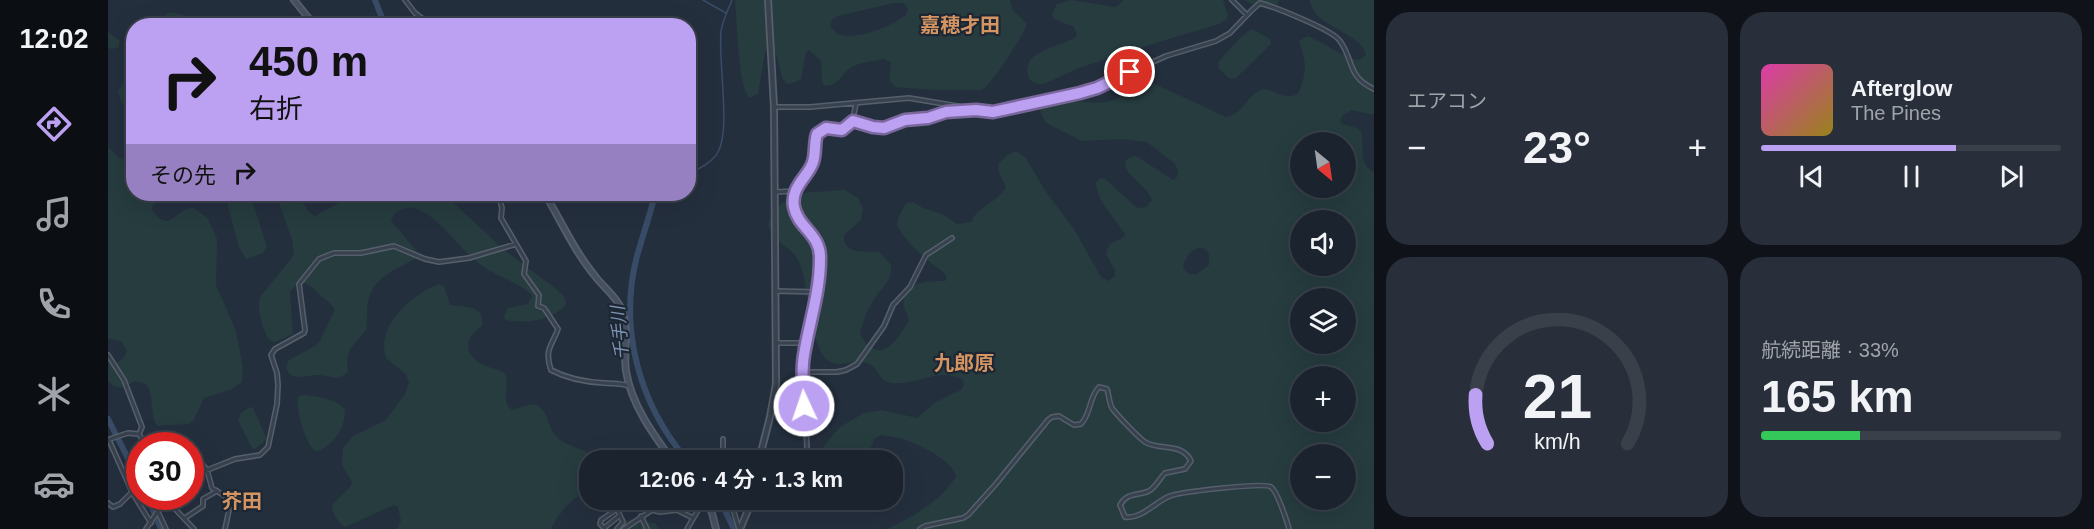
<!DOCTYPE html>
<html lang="ja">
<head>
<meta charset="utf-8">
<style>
  :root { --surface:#1b232e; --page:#282f3a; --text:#f1f3f6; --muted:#a0a4aa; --line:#39404a; --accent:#bca0f2 }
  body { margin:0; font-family:Helvetica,"Noto Sans JP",sans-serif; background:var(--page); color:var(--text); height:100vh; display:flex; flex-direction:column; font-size:22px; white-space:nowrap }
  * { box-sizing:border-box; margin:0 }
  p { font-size:20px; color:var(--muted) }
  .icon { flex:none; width:33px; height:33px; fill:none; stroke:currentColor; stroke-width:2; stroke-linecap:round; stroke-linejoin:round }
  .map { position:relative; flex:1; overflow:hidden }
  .side { display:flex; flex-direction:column; gap:12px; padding:12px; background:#0f1319; width:720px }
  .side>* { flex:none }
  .banner { position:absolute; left:18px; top:18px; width:570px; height:183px; border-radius:24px; box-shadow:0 6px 24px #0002,0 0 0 2px var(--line); background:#bca0f2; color:#111; overflow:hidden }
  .needle { width:39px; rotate:151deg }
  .buttons { position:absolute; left:1182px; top:132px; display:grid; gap:12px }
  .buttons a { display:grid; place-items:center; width:66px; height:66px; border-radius:50%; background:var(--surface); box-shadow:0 6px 24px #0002,0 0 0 2px var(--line); font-size:30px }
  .speed { position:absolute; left:18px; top:432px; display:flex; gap:12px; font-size:30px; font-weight:700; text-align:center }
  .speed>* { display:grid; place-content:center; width:78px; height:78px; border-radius:50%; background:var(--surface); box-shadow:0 6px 24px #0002,0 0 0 2px var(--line); line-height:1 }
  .speed .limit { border:9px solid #d22; background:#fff; color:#111 }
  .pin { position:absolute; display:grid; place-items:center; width:51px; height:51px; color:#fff; margin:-26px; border:3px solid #fff; border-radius:50%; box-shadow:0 2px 6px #0007 }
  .me { position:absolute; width:66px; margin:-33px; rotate:357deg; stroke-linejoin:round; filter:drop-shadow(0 0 4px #0008) }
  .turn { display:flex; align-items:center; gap:21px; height:126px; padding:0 24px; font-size:27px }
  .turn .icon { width:78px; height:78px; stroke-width:2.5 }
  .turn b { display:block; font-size:42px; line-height:51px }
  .then { display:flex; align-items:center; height:57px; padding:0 24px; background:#0003; gap:12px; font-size:22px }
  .big { font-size:45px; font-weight:600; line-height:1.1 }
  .side .tile { flex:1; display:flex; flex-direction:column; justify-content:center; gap:9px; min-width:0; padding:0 21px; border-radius:24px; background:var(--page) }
  .side .dial { align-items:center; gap:0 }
  .dial svg { height:156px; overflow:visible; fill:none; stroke:var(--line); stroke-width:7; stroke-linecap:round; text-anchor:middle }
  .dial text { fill:var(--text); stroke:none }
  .song { display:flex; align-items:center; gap:18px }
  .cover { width:72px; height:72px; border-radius:9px; background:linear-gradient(135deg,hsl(320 70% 55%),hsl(50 70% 35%)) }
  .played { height:6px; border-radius:3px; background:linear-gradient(90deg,var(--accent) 65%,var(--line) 65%) }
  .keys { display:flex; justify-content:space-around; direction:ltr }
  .heat { display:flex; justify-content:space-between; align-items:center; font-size:33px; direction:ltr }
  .charge { height:9px; border-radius:4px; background:linear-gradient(90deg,#34c759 33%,var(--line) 0) }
  .side .tiles { flex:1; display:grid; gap:12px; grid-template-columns:repeat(2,1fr) }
  .trip { position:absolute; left:471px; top:450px; width:324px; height:60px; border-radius:24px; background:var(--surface); box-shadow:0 6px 24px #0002,0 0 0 2px var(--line); font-weight:600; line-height:60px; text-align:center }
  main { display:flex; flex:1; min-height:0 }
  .tabs { display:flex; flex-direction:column; width:108px; justify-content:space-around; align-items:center; background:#0b0e12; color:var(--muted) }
  .tabs .icon { width:42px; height:42px }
  .tabs .active { color:var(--accent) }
  .tabs b { font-size:27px; color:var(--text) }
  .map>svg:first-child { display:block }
  .green { fill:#263c3f; fill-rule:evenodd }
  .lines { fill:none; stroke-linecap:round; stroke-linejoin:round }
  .stream { stroke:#394c67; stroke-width:1.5 }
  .river { stroke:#394c67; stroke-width:6 }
  .minor-casing { stroke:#565f6c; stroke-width:6 }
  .tertiary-casing { stroke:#565f6c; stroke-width:8 }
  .secondary-casing { stroke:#565f6c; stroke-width:8 }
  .minor { stroke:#38414e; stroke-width:3 }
  .tertiary { stroke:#38414e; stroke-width:4.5 }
  .secondary { stroke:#465061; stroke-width:4.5 }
  .route-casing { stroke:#7a689d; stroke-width:15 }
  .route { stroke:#bca0f2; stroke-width:10 }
  .labels { text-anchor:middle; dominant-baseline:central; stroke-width:4.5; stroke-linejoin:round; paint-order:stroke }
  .water-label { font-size:18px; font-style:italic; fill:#7c92b1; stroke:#1d2633 }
  .quarter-label { font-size:20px; font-weight:bold; fill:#d59563; stroke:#1d2633 }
</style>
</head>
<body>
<main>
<nav class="tabs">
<b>12:02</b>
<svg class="icon active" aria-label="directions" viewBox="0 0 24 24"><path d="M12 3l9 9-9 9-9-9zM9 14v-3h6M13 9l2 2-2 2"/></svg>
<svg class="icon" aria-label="music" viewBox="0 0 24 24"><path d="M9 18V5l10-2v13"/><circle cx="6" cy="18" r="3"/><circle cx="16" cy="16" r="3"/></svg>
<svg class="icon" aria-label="phone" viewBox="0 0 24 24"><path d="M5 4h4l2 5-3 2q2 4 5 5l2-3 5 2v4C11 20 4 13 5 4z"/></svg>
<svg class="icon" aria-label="climate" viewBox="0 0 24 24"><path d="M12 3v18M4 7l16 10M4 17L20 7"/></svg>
<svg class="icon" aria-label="car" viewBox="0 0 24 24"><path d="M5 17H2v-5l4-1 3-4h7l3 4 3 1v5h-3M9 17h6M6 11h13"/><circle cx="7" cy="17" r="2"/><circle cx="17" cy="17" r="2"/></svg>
</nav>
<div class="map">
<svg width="1266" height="529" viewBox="0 0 1266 529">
  <rect width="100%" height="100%" fill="#242f3e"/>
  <path class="green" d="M627 0H902L904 9 919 24C914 37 886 82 874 90H826L787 87 781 80 783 62 776 59C765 61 754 62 744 67 731 75 734 84 717 86L714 82 713 61 701 50 698 53 693 79 688 82 679 84C668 74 676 56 660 49L657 53 650 94 642 98C630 89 629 18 627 0ZM786 3H796L800 9 798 15C781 27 750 41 729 34L722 26 724 20 730 16Z
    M963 0 1007 7 1012 4 1015 0H1115L1120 16 1118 20 1111 24C1064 38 1018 52 971 68 962 71 941 83 933 84 918 84 915 67 924 58 937 46 955 46 969 36L966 27 946 19 944 14 949 4Z
    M1137 0H1172L1167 8 1162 10 1145 5Z
    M1201 0H1266V115L1244 110 1235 115 1232 120 1234 124 1249 128 1254 133C1256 147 1250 165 1266 172V529H778C803 518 834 501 848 476 845 461 812 445 798 440 791 437 782 437 774 435L766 439 764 446 749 460H710L716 446 732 427 756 413 774 410 809 418 828 402 853 390 856 385 855 380C831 366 809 386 784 383 771 382 771 368 761 364 748 358 734 369 721 361 701 349 701 282 691 262 682 243 668 248 660 224L665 213 673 204 691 193 737 190 750 198 755 209 753 220 736 235C734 255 757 251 771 252L783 265C785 279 774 288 766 299 759 310 755 322 752 334 771 368 789 341 801 320 800 316 797 312 796 307 790 282 820 281 837 281L839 278 836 273C818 259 800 246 789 225L791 216 798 203 805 202 815 208 834 214 849 224 863 222C870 205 889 204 898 187L891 173 890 164 899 155 908 151 917 157 938 192 966 229 993 277 1000 281 1007 276V270L998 254C1002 237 1009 245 1017 235 1008 217 988 203 988 182L993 178 997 179 1029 208 1038 207 1044 200C1042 197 1041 194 1039 191 1033 183 1000 161 1028 156L1065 180 1069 177 1070 171 1066 163 1039 142 1013 139 974 141 938 123 933 114 932 108C935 106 940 102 944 101 964 97 986 107 1006 100 1019 95 1022 79 1036 79L1118 117C1137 114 1138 94 1156 89 1169 91 1176 100 1190 94 1199 72 1199 64 1191 41L1199 36C1213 41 1238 59 1251 60L1258 55C1255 37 1218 27 1207 13 1204 9 1203 4 1201 0ZM1192 142H1238V188H1192ZM1192 220H1238V266H1192ZM1092 248 1097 249 1101 254V265L1089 274H1080L1075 267C1077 258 1083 249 1092 248ZM1192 298H1238V344H1192ZM1192 376H1238V422H1192ZM1192 454H1238V500H1192Z
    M62 12 96 20 116 22 131 25H51L54 17Z
    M1142 30H1146L1162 39 1163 44 1128 78 1122 79 1111 69 1110 62 1132 38Z
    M0 32 11 40V47L4 49 0 48Z
    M25 76V116L14 103 10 92 16 81Z
    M0 147 10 157 25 164 26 194H53L44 208C45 215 54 222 61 221L78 209 85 207 100 219 109 239 108 285 128 331 135 368 134 382 124 389 96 398 86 420 80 424 49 426C41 413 47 396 38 384L27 381 14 388 6 386 0 381V363C10 365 16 360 19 351L13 341 0 339Z
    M127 194H142L159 247 155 253 138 259 131 247 120 206V199Z
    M168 194H189L200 211 207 216 233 202V194H336L395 249 447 288 456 296 458 304C445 321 418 324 397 320L396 316 400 308 420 304 424 296 422 293C406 280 385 275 369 262 349 247 330 213 304 208 298 207 292 211 286 214L283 221 307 249 309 256 307 259C287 270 265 277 260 302 258 311 260 321 258 330L242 349 239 359 240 372 231 378C224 378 218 375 211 375 199 374 183 384 178 367L181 360 207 346 212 341 227 309C222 302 215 298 209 292 198 282 193 279 182 292L185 334 167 342 161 340C155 328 148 310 152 297L186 255 184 239Z
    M331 284 336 286 342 305C357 307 378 305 374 326 357 337 354 354 374 364 381 368 390 369 397 373 403 388 391 403 405 410 412 408 421 403 428 405 440 409 440 429 449 437 460 448 479 448 490 460H482L481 495 476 492C462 500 449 515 443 529H289L293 521 290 507 286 505 237 527C230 523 224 513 224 505L243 486 244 482 234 465 235 448 245 436 278 420 297 394 301 383 298 374 278 358C267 326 304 294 331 284Z
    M195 395C209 397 229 398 237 410 237 428 227 443 211 451L206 450C197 442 186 406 191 396Z
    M142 407 145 408 159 439 147 449 144 448 130 420 133 413Z
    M689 500H713C706 507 701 512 690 509Z
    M519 520 547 523 551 529H508L512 522Z"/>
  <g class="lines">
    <path class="stream" d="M595 0 618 13
      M580 175C590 169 604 163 610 152 623 129 610 61 613 31 615 20 620 10 624 0"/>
    <path class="river" d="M267 0 277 26
      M547 194C542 216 534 237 528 260 511 331 532 405 579 460
      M0 419 32 482
      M39 496 53 529
      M612 500 626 529"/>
    <defs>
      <path id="minor" d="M297 0 307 13 324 26
        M1124 0 1139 15
        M666 107H702L801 98 885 112 989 88 1058 56 1108 41 1122 33 1144 10 1152 3C1167 7 1225 30 1232 41 1246 60 1239 77 1266 89
        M745 121 765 127 776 128 797 120 820 118 838 112 861 110
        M667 192 688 191
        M383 194 391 197 413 194
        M391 197 394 208 393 218 418 261 416 274 431 295 430 306 436 308 450 329C444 346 436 349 443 370 460 379 477 382 496 383 505 384 512 383 521 386
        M668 291 709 292
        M668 343H698
        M0 355 16 380 34 427 31 434
        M695 372H729L738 370 749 364 776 326 785 305 802 287 818 255 844 238
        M667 391 695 388
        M31 434 38 446
        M2 439 20 433 30 434
        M615 439V460
        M1 440 25 494 43 523
        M68 446 73 444 79 446
        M82 448 99 470 104 488 120 498 148 504
        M699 460C700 427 693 393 695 359 698 325 712 294 713 259 713 234 689 227 686 207 682 187 701 176 705 161 708 153 706 143 709 134L718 127C741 133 745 124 748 103
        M82 477 127 459 152 455 160 447 169 404 170 385 169 373 163 355 167 349 196 333 197 330 191 284 211 259 226 253H253L286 246 317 259 331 262 361 258 408 244
        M61 496 68 510 86 529
        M617 500 626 512 631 529
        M644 501 654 500
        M0 503 5 507 12 504 24 492
        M50 512 58 529
        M533 516 539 529
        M77 518 95 506V499L109 491
        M496 528 511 516
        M38 529 60 496
        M117 529 121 510 120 498
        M497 529 492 524 493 520 509 509 515 522 509 529
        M516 529 544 510 552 512 569 510 585 518
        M579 529 596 500
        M812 529 817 526 855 518 860 515 887 485 940 420 944 417 951 416 966 425 973 424C983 414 981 397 991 387L999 389C1001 395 1001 402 1004 408 1008 414 1031 438 1037 442 1052 451 1074 442 1083 461L1077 469 1057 473C1052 478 1048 487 1041 491 1030 496 1019 492 1012 505L1017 517C1033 520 1048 501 1062 496 1072 492 1156 482 1163 487 1169 491 1179 521 1181 529"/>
      <path id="tertiary" d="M651 460 662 417 668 384 666 107 660 0
        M632 529 640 510 643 500"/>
      <path id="secondary" d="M186 0 207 26
        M437 194C453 221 467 252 487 276 495 287 507 295 513 308 522 328 515 351 518 371 523 404 545 434 564 460
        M598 500 604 513 608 529"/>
    </defs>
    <use href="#minor" class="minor-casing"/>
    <use href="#tertiary" class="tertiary-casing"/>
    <use href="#secondary" class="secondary-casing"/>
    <use href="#minor" class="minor"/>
    <use href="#tertiary" class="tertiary"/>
    <use href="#secondary" class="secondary"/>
  </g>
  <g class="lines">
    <defs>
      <path id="route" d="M696 406C695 389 693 372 696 355 701 323 712 293 712 259 713 234 690 228 686 207 682 187 701 176 705 162 708 153 706 143 709 134L718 128 734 130 745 121 765 127 776 128 797 120 820 118 838 112 868 110 885 112 972 93 989 88 1022 72"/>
    </defs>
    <use href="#route" class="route-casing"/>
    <use href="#route" class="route"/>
  </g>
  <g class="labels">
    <g class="water-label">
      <text transform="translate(512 333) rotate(-95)">千手川</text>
    </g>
    <g class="quarter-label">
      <text x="852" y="25">嘉穂才田</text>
      <text x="856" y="363">九郎原</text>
      <text x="134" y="501">芥田</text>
    </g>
  </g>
</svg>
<div class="buttons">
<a><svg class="needle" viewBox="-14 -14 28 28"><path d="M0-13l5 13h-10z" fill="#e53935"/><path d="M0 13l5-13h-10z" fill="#a0a4aa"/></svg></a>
<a><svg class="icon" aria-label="sound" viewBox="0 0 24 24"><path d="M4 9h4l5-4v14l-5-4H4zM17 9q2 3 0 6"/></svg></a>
<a><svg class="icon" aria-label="layers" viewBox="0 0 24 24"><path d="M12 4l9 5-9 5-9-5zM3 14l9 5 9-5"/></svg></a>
<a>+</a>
<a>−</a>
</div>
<div class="speed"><div class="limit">30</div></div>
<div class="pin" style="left:1022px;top:72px;background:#d93025"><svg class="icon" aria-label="arrive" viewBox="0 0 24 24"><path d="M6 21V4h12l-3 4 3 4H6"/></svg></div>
<svg class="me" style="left:696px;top:406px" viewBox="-20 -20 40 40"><circle r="17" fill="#bca0f2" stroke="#fff" stroke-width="3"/><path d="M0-11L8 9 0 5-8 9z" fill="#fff"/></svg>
<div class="trip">12:06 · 4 分 · 1.3 km</div>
<div class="banner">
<div class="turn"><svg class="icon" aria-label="right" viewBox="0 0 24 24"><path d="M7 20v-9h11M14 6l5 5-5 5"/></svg><div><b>450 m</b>右折</div></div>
<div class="then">その先<svg class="icon" aria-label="right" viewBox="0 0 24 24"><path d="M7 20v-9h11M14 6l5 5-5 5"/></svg></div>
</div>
</div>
<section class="side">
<div class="tiles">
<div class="tile"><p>エアコン</p>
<div class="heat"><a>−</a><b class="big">23°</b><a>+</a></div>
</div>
<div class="tile">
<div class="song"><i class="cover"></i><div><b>Afterglow</b><p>The Pines</p></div></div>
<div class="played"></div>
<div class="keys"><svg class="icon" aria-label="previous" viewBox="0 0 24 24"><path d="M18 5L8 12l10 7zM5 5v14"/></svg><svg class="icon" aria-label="pause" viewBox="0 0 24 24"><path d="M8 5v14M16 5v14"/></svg><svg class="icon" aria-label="next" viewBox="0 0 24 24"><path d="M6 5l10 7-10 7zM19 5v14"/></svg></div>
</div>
<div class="tile dial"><svg viewBox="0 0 100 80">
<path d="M14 69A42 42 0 1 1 86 69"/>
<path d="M14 69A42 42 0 0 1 8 44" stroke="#bca0f2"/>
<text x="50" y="56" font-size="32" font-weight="700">21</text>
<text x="50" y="72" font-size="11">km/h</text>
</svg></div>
<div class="tile"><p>航続距離 · 33%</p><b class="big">165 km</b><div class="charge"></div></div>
</div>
</section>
</main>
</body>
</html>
